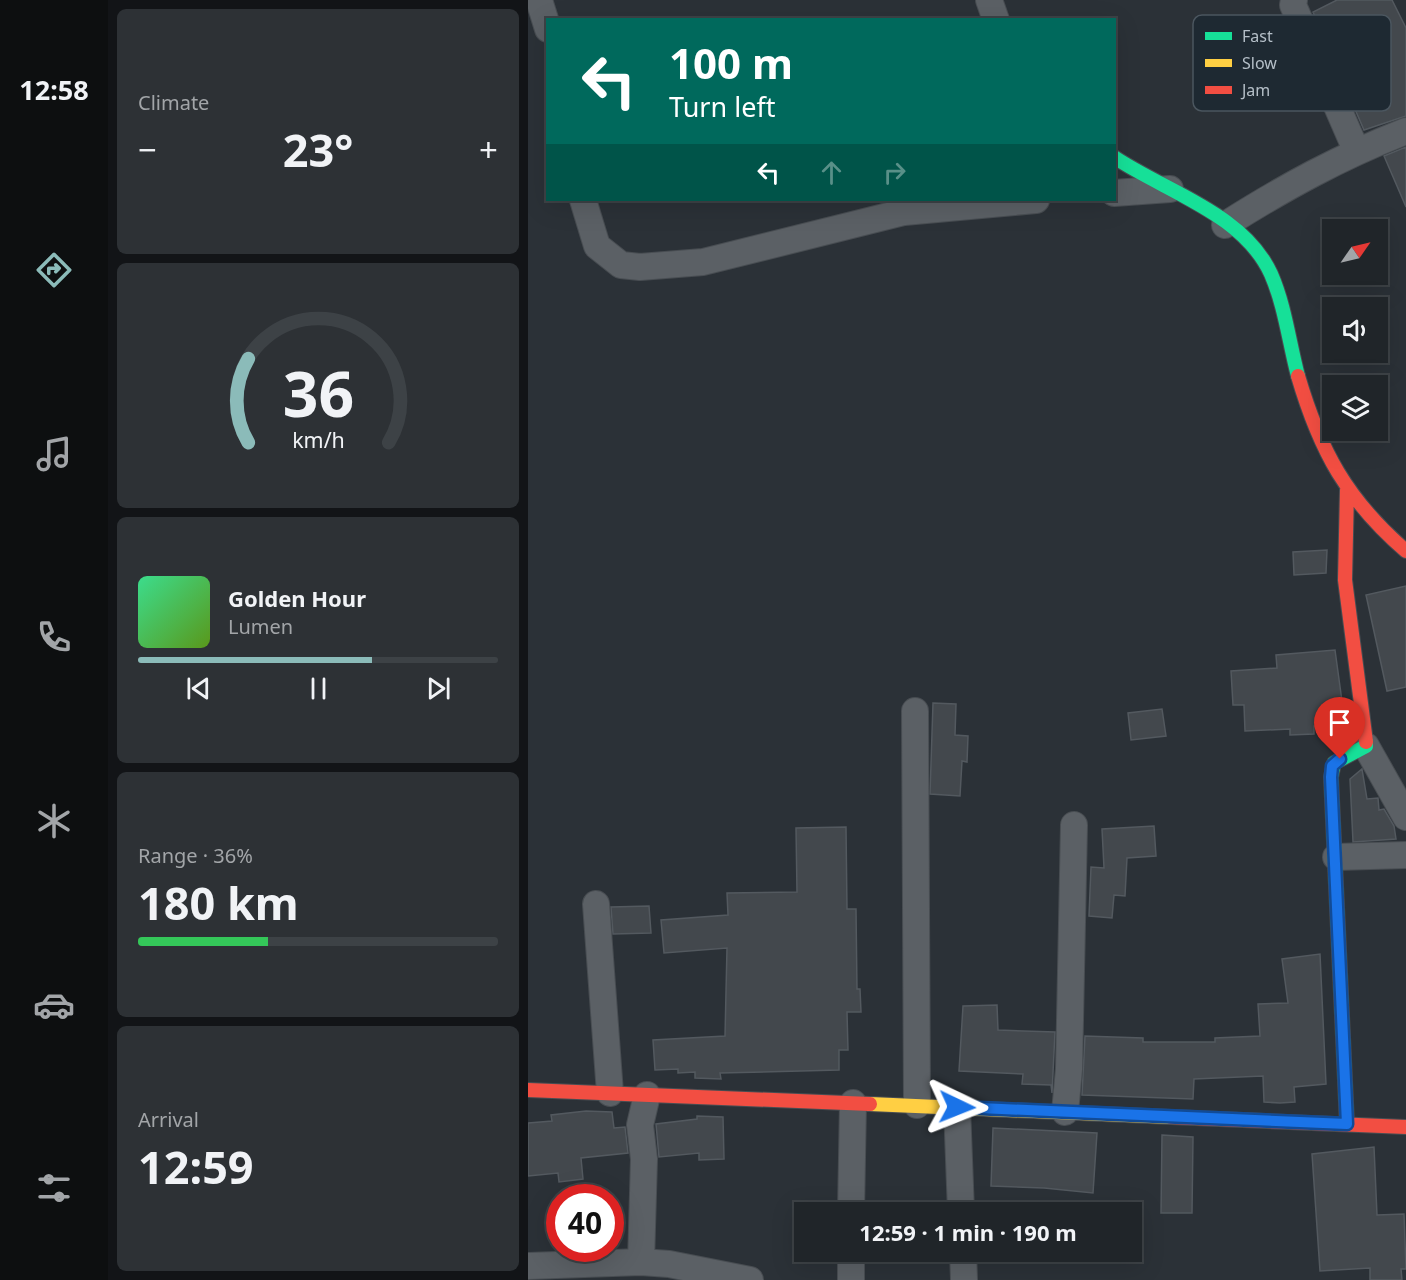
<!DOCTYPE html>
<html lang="en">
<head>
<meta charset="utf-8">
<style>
  :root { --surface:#202529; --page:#2d3135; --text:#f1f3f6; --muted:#a2a5a8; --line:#3d4246; --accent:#8bbbb9 }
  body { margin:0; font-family:"Noto Sans",sans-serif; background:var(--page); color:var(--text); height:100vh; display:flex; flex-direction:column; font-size:22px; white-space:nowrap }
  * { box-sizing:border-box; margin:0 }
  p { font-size:20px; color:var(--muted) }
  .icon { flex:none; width:33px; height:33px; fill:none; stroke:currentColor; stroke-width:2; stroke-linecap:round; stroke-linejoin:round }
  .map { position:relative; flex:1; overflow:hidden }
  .details { display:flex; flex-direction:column; gap:9px; padding:9px; background:#121417; width:420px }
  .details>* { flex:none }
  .hud { position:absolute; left:18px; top:18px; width:570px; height:183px; border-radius:0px; box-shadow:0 6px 24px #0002,0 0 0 2px var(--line); background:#00695c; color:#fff; overflow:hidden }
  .needle { width:39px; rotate:56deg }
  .buttons { position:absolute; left:794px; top:219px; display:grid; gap:12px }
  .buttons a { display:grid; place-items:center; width:66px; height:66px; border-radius:0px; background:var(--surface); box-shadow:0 6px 24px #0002,0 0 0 2px var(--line); font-size:30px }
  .speed { position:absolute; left:18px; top:1184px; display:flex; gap:12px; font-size:30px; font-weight:700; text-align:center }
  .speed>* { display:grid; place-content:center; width:78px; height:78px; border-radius:50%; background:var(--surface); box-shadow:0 6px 24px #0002,0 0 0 2px var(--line); line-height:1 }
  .speed .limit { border:9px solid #d22; background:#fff; color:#111 }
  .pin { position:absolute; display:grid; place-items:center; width:51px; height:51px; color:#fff; margin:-62px -26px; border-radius:50% 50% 50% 0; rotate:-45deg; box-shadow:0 0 6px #0007 }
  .pin .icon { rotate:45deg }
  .me { position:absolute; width:66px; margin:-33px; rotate:92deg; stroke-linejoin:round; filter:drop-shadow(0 0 4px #0008) }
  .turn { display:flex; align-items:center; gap:21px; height:126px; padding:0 24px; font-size:27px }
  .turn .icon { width:78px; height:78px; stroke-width:2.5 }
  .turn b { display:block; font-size:42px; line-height:51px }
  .lanes { display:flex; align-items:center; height:57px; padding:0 24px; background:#0003; justify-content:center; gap:30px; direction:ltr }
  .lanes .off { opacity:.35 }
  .big { font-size:45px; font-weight:700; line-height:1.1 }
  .details .tile { flex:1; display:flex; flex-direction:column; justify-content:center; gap:9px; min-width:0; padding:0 21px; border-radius:9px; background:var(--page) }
  .details .dial { align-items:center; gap:0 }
  .dial svg { height:156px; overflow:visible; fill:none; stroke:var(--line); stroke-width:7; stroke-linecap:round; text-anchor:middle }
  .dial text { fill:var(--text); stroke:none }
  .song { display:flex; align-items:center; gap:18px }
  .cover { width:72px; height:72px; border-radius:9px; background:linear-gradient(135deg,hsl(150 70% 55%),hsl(90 70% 35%)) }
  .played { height:6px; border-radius:3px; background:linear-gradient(90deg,var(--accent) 65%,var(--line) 65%) }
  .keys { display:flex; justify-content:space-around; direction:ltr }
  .heat { display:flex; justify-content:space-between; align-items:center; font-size:33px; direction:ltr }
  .charge { height:9px; border-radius:4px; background:linear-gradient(90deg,#34c759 36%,var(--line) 0) }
  .trip { position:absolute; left:266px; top:1202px; width:348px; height:60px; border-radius:0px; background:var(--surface); box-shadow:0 6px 24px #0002,0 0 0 2px var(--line); font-weight:700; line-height:60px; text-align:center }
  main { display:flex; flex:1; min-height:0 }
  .dock { display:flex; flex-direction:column; width:108px; justify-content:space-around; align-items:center; background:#0d0f10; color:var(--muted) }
  .dock .icon { width:42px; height:42px }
  .dock .selected { color:var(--accent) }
  .dock b { font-size:27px; color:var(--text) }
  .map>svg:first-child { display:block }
  .building { fill:#43484d; stroke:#53595f; stroke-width:1.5 }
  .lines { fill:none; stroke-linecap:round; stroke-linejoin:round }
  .street-casing { stroke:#484d52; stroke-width:28 }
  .fast-casing { stroke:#484d52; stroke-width:16 }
  .slow-casing { stroke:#484d52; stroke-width:16 }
  .jam-casing { stroke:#484d52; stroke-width:16 }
  .street { stroke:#5b6065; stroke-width:26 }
  .fast { stroke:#16e098; stroke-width:14 }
  .slow { stroke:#ffcf43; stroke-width:14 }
  .jam { stroke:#f24e42; stroke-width:14 }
  .route-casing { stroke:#114b97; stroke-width:15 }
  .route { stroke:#1a73e8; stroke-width:10 }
  .key { fill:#1e2932; stroke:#4b565f; stroke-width:1.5 }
  .key-label { font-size:16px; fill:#b5bfc8 }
</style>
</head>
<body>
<main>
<nav class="dock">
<b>12:58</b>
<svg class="icon selected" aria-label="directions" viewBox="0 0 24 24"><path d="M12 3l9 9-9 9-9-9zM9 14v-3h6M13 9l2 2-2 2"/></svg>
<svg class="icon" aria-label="music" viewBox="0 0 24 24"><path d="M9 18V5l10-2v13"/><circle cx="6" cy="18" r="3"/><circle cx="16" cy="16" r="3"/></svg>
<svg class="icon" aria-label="phone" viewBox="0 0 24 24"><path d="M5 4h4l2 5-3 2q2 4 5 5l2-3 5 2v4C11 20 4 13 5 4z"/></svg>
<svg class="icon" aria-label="climate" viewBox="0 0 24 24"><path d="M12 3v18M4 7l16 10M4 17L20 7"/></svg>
<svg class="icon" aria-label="car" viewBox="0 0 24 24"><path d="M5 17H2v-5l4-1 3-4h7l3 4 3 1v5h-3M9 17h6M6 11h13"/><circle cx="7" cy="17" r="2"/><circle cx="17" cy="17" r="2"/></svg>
<svg class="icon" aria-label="filters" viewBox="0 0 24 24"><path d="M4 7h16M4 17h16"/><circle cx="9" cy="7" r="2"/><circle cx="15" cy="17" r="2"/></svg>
</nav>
<section class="details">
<div class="tile"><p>Climate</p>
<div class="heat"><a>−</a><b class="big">23°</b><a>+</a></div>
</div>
<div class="tile dial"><svg viewBox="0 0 100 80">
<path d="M14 69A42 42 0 1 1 86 69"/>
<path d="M14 69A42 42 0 0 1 14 26" stroke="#8bbbb9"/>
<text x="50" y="56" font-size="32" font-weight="700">36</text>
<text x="50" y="72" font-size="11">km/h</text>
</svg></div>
<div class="tile">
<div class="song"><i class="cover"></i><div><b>Golden Hour</b><p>Lumen</p></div></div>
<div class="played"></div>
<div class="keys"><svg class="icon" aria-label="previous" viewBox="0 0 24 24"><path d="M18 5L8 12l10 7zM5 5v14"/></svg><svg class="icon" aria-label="pause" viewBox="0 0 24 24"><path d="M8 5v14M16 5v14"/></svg><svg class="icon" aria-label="next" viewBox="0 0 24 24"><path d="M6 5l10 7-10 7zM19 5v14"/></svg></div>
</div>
<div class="tile"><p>Range · 36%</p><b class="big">180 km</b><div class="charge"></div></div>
<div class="tile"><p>Arrival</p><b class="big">12:59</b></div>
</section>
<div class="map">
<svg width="878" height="1280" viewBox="0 0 878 1280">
  <rect width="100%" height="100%" fill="#2b3137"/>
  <path class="building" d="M809 0H864L878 28V116L836 130 820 93 822 92 785 12Z
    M878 147V207L856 156Z
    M799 550 798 573 766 575 765 552Z
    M878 586V687L859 691 838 595Z
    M807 650 817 723 786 726V734L762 735V729L717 731 716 705H705L703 671 749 668 748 655Z
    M405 703 428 704 427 735 440 736 439 762 434 761 432 796 402 794Z
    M634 709 638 736 603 740 600 713Z
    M834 769 839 799 850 798 851 810 856 809 866 826 868 839 825 842 822 779Z
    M626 826 628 856 599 858 597 896 586 895 584 918 561 916 563 867 576 868 574 829Z
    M318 827 319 909H328L329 989H332L333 1012H319L320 1050H311V1070L192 1073 193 1079 167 1078V1072L150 1073V1069L127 1070 125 1040 197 1036 199 948 136 953 133 920 200 915 199 893 269 892 268 828Z
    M121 906 123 933 85 934 83 907Z
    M792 954 798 1084 766 1087 767 1102 752 1103 736 1102 735 1076 666 1079 665 1099 554 1095 557 1036 615 1038V1042H687V1038L732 1036 730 1004 760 1003 754 959Z
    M469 1005 470 1030 527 1032 524 1093 523 1085 494 1084 495 1074 431 1071 435 1006Z
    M58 1111 84 1112 86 1128 97 1127 100 1153 53 1158 55 1179 31 1182 30 1173 0 1176V1123L24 1121 23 1115Z
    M169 1116 195 1117 196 1159 171 1160V1153L131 1157 128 1124 169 1119Z
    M465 1128 569 1133 565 1193 516 1188 463 1186Z
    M634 1135 665 1137 664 1213H633Z
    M846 1147 849 1215 876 1214 878 1269H873L874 1280H842V1268L792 1271 784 1154Z"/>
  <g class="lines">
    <defs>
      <path id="street" d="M11 0 20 29
        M461 0 468 20
        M766 0 765 5 828 150
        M586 193 642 189
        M55 200 69 246 93 265 112 267 175 262 376 212 508 200
        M697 225C757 187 812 157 878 131
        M387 711 389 1105
        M838 746 878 817
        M808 857 878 855
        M68 904 82 1093
        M429 1107 433 1212
        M537 1112 541 1069 546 825
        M323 1212 325 1103
        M435 1251 436 1280
        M113 1262 116 1159 112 1125 119 1095
        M0 1266 113 1262 141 1264 222 1280
        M323 1280V1251"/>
      <path id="fast" d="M586 157C638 192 715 213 743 274 757 306 761 342 770 376
        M819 1124 803 777 806 763 838 746V742"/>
      <path id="slow" d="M342 1104 643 1117"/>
      <path id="jam" d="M770 376C792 451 819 500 878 551
        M819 490 817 580 838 742
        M0 1090 342 1104
        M643 1117 878 1127"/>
    </defs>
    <use href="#street" class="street-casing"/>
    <use href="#fast" class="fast-casing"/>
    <use href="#slow" class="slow-casing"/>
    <use href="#jam" class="jam-casing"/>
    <use href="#street" class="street"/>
    <use href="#fast" class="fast"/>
    <use href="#slow" class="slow"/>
    <use href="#jam" class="jam"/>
  </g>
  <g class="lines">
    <defs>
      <path id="route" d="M429 1107 819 1124 803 777 804 766 812 759"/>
    </defs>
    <use href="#route" class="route-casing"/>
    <use href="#route" class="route"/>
  </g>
  <rect x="665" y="15" width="198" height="96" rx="9" class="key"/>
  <rect x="677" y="32" width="27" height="8" fill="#16e098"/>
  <rect x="677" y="59" width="27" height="8" fill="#ffcf43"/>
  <rect x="677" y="86" width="27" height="8" fill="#f24e42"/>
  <g class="key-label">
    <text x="714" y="42">Fast</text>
    <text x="714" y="69">Slow</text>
    <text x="714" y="96">Jam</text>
  </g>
</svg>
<div class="buttons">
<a><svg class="needle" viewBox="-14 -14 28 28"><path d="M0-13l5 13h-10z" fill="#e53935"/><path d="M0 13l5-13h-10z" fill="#a2a5a8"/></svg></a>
<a><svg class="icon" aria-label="sound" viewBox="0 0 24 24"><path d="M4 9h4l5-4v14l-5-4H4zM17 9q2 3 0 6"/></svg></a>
<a><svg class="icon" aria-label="layers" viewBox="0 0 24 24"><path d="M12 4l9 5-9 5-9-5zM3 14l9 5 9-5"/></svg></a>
</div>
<div class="speed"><div class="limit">40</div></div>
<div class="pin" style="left:812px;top:759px;background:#d93025"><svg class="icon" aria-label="arrive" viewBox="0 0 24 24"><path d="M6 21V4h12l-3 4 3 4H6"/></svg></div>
<svg class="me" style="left:429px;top:1107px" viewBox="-20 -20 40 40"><path d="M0-17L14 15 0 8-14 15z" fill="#1a73e8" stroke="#fff" stroke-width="4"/></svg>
<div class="trip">12:59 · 1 min · 190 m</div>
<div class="hud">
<div class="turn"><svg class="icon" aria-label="left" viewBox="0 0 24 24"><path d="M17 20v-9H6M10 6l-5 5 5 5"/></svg><div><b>100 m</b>Turn left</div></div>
<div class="lanes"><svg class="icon" aria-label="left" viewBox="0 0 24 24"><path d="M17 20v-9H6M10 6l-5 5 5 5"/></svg><svg class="icon off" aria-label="ahead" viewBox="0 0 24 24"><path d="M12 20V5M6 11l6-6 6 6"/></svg><svg class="icon off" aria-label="right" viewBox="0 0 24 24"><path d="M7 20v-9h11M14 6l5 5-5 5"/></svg></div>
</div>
</div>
</main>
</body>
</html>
